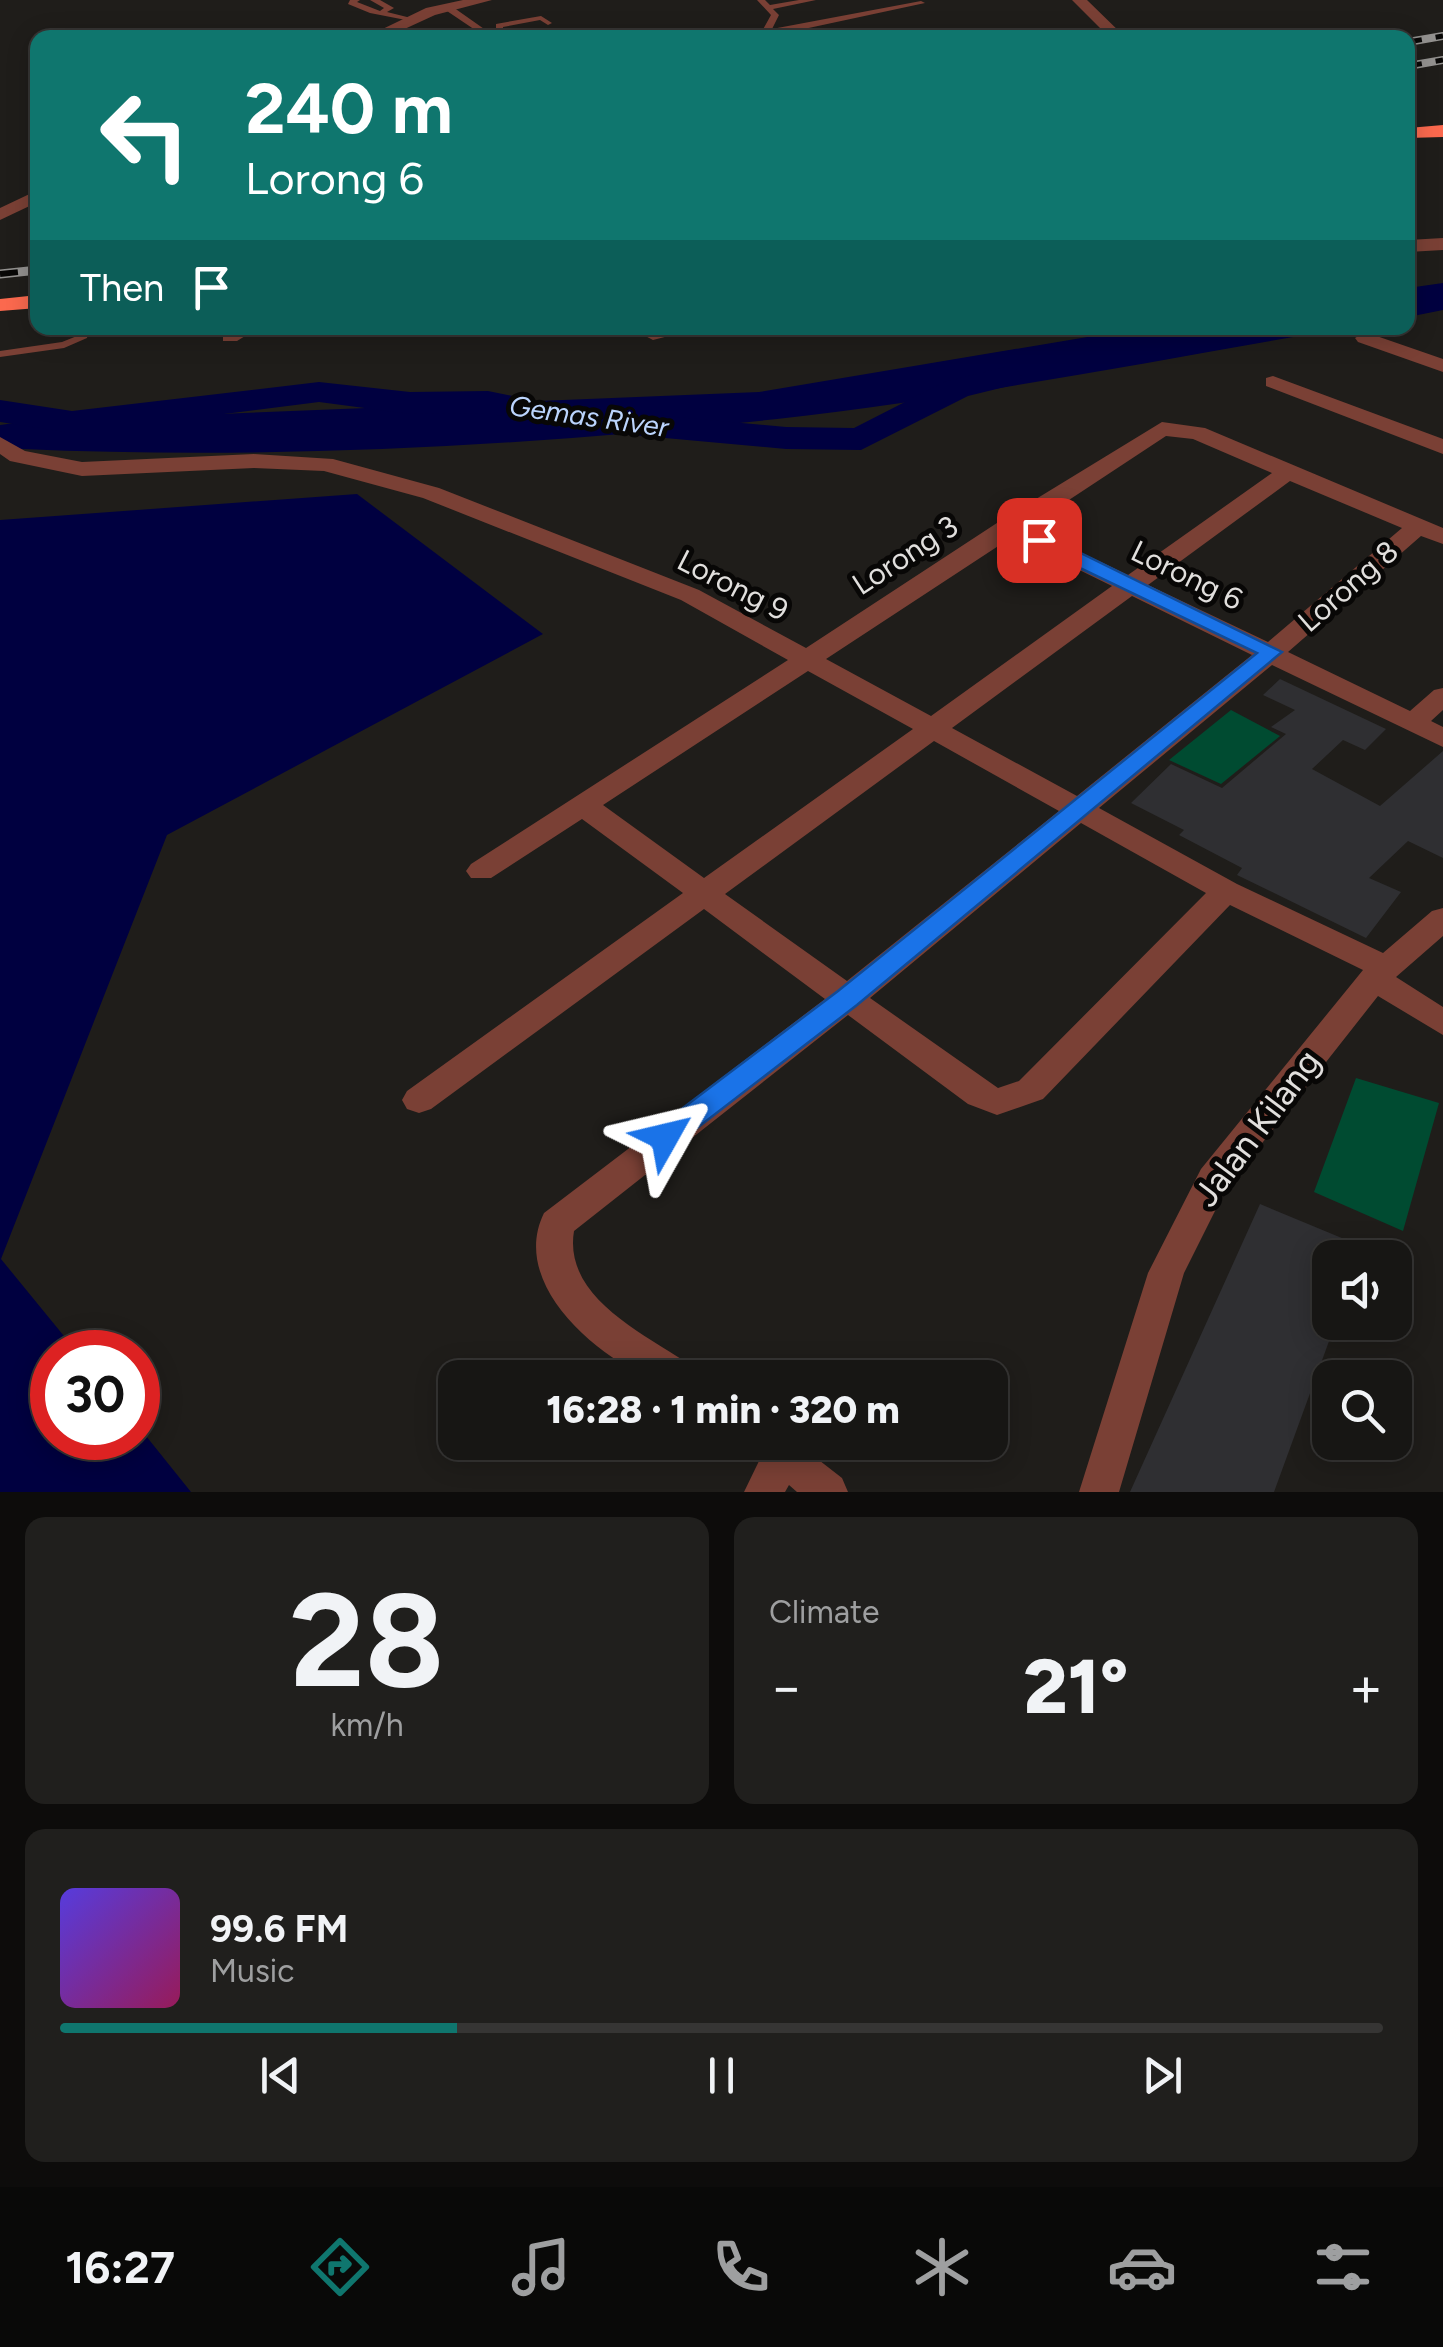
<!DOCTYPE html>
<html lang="en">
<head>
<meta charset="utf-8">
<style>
  :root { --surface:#171614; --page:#201f1d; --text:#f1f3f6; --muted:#9e9fa0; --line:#363534; --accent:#0f766e }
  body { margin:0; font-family:Figtree,sans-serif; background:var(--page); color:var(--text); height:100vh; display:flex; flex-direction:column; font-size:38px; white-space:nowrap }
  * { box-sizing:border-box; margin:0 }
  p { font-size:32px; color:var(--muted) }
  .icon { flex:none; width:55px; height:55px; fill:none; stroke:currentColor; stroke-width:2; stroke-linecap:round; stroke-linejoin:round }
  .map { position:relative; height:1492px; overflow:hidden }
  .details { display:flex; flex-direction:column; gap:25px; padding:25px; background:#0d0c0b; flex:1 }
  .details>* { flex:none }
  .hud { position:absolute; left:30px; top:30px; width:1385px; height:305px; border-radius:20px; box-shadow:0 5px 25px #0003,0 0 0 2px var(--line); background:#0f766e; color:#fff; overflow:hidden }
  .tools { position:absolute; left:1312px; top:1240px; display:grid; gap:20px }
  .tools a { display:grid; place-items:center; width:100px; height:100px; border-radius:20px; background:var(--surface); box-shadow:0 5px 25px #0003,0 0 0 2px var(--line); font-size:50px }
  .speed { position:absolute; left:30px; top:1330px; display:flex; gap:20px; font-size:50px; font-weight:700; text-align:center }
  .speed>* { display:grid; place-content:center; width:130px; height:130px; border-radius:50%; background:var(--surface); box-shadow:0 5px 25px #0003,0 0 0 2px var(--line); line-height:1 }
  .speed .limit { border:15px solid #d22; background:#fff; color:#111 }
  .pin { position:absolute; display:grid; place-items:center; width:85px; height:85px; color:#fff; margin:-42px; border-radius:20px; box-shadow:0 5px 15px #0006 }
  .me { position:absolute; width:110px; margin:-55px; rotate:53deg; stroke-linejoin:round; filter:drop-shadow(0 0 8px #0008) }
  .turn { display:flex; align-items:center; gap:35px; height:210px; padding:0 50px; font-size:45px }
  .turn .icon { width:130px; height:130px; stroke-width:2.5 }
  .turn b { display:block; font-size:70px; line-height:85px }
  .then { display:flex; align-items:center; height:95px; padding:0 50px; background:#0003; gap:20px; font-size:38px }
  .big { font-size:75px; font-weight:800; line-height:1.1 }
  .details .widget { flex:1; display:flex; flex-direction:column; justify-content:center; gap:15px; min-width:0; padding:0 35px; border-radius:20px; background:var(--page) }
  .details .dial { align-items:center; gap:0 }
  .dial b { font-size:130px; line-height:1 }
  .song { display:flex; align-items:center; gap:30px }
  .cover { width:120px; height:120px; border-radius:15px; background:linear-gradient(135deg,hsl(250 70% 55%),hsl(330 70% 35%)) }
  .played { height:10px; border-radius:5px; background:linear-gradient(90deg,var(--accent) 30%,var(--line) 30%) }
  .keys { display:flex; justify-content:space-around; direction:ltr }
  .heat { display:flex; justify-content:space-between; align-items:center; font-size:55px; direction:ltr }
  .details .tiles { flex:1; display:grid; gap:25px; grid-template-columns:1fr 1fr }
  .widget:last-child { grid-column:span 2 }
  .trip { position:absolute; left:438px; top:1360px; width:570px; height:100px; border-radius:20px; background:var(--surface); box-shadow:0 5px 25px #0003,0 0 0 2px var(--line); font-weight:800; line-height:100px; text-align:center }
  .menu { display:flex; height:160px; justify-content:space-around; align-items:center; background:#090908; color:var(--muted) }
  .menu .icon { width:70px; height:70px }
  .menu .current { color:var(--accent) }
  .menu b { font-size:45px; color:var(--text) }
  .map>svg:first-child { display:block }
  .green { fill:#004b31 }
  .water { fill:#000040 }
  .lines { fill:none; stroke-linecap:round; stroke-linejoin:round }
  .river { fill:#000040; fill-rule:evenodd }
  .building { fill:#2f2f32 }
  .lane { fill:#7a4035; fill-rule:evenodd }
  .street { fill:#7a4035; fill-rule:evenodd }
  .highway { fill:#fb694e; fill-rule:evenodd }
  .rail-far1-casing { stroke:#93918f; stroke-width:8 }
  .rail-casing { stroke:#93918f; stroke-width:9 }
  .rail-far1 { stroke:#080706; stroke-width:5; stroke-dasharray:14; stroke-linecap:butt }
  .rail { stroke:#080706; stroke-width:6; stroke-dasharray:18; stroke-linecap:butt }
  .route { fill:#1a73e8; stroke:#114b97; stroke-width:2.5 }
  .labels { text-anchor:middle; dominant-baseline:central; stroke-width:10; stroke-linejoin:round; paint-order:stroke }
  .far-water-label { font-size:28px; font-style:italic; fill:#bbd4fc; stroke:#080706 }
  .street-label { font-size:30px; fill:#e1dfdd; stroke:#080706 }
  .near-street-label { font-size:35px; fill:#e1dfdd; stroke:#080706 }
</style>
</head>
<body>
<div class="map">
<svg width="1443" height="1492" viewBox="0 0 1443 1492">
  <rect width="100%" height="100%" fill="#1f1d1a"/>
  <path class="green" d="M1231 710 1280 736 1221 784 1169 760Z
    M1356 1078 1439 1103 1403 1231 1314 1192Z"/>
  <path class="water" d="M1443 283V310L1408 317V288Z
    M1141 328H1345C1157 360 968 398 777 419 527 446 273 460 22 449L0 452V425L22 422 759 392Z
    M357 494 543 634 167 835 1 1259 77 1352H52V1438H138V1426L191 1492H0V520Z"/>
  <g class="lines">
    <path class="river" d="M1005 367 1017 370 1022 377 1017 384 968 396 861 450 786 449 566 429 488 413 410 414 319 402 72 433 0 422V400L72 411 319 382 410 392 488 391 566 407 786 427 854 428 944 382Z"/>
  </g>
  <path class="building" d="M1280 679 1386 729 1365 750 1343 740 1312 769 1380 806 1443 751V858L1408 841 1369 878 1401 892 1366 938 1237 875 1242 868 1179 835 1184 830 1131 803 1171 764 1222 788 1286 734 1271 727 1295 710 1263 695Z
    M1260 1204 1390 1258H1330V1322H1336L1274 1492H1130Z"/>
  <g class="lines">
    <path class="lane" d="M350 0H360L357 2 380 11 384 8 370 0H380L394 8 387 12 415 19 411 21 370 13 348 4Z
      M757 0H765L770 5 799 0H816L773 9 779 15 772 29 921 1 925 3 762 38 761 33 771 15Z
      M444 5H450L487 31 496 29V24L541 16 552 23 548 25 540 20 503 27V33L492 34 494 38H487L444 9Z
      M79 328H89L87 338 64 348 0 357V351L62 342 77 336Z"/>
    <path class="street" d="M463 0H492L435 15 385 38H364L426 8Z
      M1072 0H1087L1126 38H1110Z
      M38 190V202L0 220V208Z
      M1443 238V250L1408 252V240Z
      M233 328H258L237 341H223V333Z
      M630 328H700L653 340Z
      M905 328H943C935 337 913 337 905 328Z
      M1365 332 1443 359V372L1358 342 1355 338Z
      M1273 376 1443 439V454L1266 386V378Z
      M1162 422 1205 428 1443 528V544L1421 536 1288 652 1410 711 1434 690 1443 688V710L1431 721 1443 727V747L1272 665 1099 808 1237 884 1383 953 1432 911 1443 908V936L1396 977 1443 1007V1035L1378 996 1226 1189 1184 1273 1119 1492H1079L1148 1273 1201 1169 1363 970 1230 905 1043 1099 997 1115 968 1104 848 1015 574 1231C563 1298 645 1334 692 1366L697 1378C681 1378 657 1382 643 1375 588 1349 511 1280 544 1213L825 999 704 909 431 1109 419 1113 407 1109 402 1100 407 1091 683 893 582 819 491 878H471L466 871 471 864 788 660 681 600 423 498 324 471 254 468 82 476 10 461 0 454V437L25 451 82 462 254 454 333 459 439 488 699 590 806 648 1000 521ZM1166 436 1193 439 1272 473 1128 575 1028 527ZM1290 481 1402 528 1268 642 1148 585ZM1012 537 1112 586 931 716 826 659ZM1132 596 1252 655 1077 796 952 728ZM808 671 913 729 704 878 603 805ZM934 741 1059 811 847 981 725 894ZM1081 823 1206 893 1019 1081 998 1088 870 998Z
      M745 1442 797 1443 842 1478 848 1492H797L789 1485 785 1492H744L759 1461Z"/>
    <path class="highway" d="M1443 125V137L1408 138V128Z
      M38 295V308L0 311V299Z"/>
    <defs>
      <path id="rail-far1" d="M1408 42 1443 36
        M1408 66 1443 60"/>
      <path id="rail" d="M0 274 38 270"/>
    </defs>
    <use href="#rail-far1" class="rail-far1-casing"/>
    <use href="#rail" class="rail-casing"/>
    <use href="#rail-far1" class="rail-far1"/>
    <use href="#rail" class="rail"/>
  </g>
  <path class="route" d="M1032 536H1046L1282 652 857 1005 675 1145H655L651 1137 655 1129 838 991 1257 653 1032 545Z"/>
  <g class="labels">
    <g class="far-water-label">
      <text transform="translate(589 416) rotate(8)">Gemas River</text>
    </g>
    <g class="street-label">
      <text transform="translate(905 555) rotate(-33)">Lorong 3</text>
      <text transform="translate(1187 575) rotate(26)">Lorong 6</text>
      <text transform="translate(733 585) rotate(27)">Lorong 9</text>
      <text transform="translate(1348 586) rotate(-41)">Lorong 8</text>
    </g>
    <g class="near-street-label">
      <text transform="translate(1257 1128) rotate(-53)">Jalan Kilang</text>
    </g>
  </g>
</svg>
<div class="tools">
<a><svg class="icon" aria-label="sound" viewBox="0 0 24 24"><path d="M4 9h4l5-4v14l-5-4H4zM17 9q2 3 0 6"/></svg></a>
<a><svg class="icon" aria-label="search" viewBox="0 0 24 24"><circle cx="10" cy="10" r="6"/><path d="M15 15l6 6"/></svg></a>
</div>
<div class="speed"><div class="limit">30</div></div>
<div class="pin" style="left:1039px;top:540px;background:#d93025"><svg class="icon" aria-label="arrive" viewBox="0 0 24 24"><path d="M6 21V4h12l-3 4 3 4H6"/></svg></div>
<svg class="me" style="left:665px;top:1137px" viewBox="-20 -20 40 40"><path d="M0-17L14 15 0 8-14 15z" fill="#1a73e8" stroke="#fff" stroke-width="4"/></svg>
<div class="trip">16:28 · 1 min · 320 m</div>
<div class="hud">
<div class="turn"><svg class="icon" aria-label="left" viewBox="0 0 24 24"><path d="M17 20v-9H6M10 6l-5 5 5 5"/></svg><div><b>240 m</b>Lorong 6</div></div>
<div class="then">Then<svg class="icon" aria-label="arrive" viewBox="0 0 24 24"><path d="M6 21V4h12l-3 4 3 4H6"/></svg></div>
</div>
</div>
<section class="details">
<div class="tiles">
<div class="widget dial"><b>28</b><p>km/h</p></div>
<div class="widget"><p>Climate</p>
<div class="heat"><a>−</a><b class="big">21°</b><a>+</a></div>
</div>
<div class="widget">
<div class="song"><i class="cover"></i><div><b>99.6 FM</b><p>Music</p></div></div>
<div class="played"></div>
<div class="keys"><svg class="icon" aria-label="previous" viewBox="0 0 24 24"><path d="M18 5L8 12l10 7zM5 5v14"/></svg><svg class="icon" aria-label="pause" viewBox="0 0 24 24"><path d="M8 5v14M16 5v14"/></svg><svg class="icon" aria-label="next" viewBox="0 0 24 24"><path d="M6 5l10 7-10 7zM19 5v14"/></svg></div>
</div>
</div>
</section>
<nav class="menu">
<b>16:27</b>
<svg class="icon current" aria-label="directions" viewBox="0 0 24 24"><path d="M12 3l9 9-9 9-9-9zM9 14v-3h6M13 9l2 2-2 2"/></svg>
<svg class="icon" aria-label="music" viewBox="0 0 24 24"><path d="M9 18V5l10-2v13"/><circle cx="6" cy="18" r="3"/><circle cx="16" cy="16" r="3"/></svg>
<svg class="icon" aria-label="phone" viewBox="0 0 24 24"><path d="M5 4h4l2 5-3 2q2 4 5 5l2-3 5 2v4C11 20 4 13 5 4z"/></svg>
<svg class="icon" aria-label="climate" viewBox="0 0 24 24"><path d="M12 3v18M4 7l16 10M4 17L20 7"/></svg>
<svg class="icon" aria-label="car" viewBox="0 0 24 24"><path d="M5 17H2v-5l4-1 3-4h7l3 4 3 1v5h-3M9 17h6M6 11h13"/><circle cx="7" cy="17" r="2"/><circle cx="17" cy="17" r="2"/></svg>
<svg class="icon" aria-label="filters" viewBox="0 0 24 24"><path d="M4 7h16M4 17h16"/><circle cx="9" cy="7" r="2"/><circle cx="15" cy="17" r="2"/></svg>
</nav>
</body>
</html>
